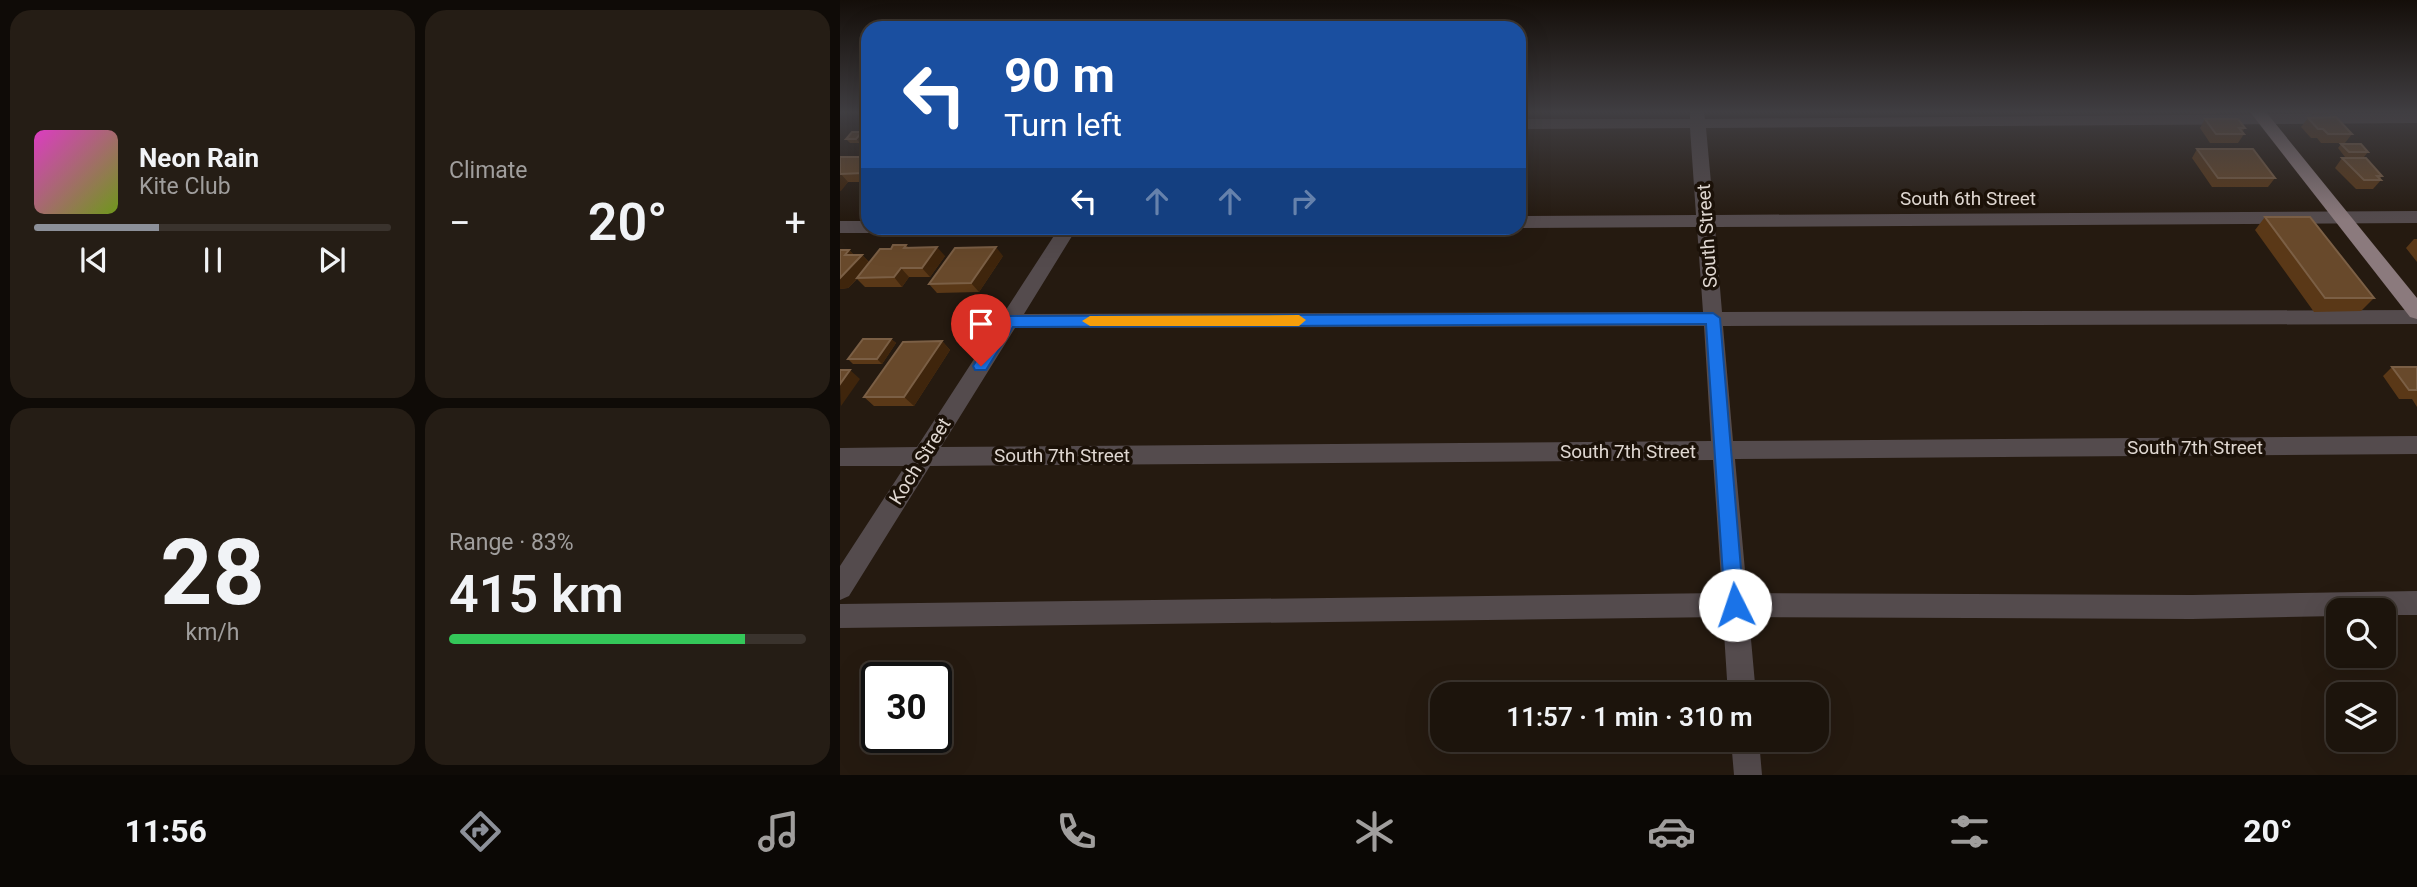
<!DOCTYPE html>
<html lang="en">
<head>
<meta charset="utf-8">
<style>
  :root { --surface:#1c140c; --page:#251d15; --text:#f1f3f6; --muted:#a09e9d; --line:#3a332d; --accent:#8c9099 }
  body { margin:0; font-family:Roboto,sans-serif; background:var(--page); color:var(--text); height:100vh; display:flex; flex-direction:column; font-size:26px; white-space:nowrap }
  * { box-sizing:border-box; margin:0 }
  p { font-size:23px; color:var(--muted) }
  .icon { flex:none; width:38px; height:38px; fill:none; stroke:currentColor; stroke-width:2; stroke-linecap:round; stroke-linejoin:round }
  .map { position:relative; flex:1; overflow:hidden }
  .details { display:flex; flex-direction:column; gap:10px; padding:10px; background:#0f0b07; width:840px }
  .details>* { flex:none }
  .banner { position:absolute; left:21px; top:21px; width:665px; height:214px; border-radius:21px; box-shadow:0 7px 28px #0002,0 0 0 2px var(--line); background:#1a4fa0; color:#fff; overflow:hidden }
  .fabs { position:absolute; left:1486px; top:598px; display:grid; gap:14px }
  .fabs a { display:grid; place-items:center; width:70px; height:70px; border-radius:14px; background:var(--surface); box-shadow:0 7px 28px #0002,0 0 0 2px var(--line); font-size:35px }
  .speed { position:absolute; left:21px; top:662px; display:flex; gap:14px; font-size:35px; font-weight:700; text-align:center }
  .speed>* { display:grid; place-content:center; width:91px; height:91px; border-radius:50%; background:var(--surface); box-shadow:0 7px 28px #0002,0 0 0 2px var(--line); line-height:1 }
  .speed .limit { border:4px solid #111; border-radius:10px; background:#fff; color:#111 }
  .pin { position:absolute; display:grid; place-items:center; width:60px; height:60px; color:#fff; margin:-72px -30px; border-radius:50% 50% 50% 0; rotate:-45deg; box-shadow:0 0 7px #0007 }
  .pin .icon { rotate:45deg }
  .me { position:absolute; width:77px; margin:-38px; rotate:356deg; stroke-linejoin:round; filter:drop-shadow(0 0 5px #0008) }
  .turn { display:flex; align-items:center; gap:24px; height:147px; padding:0 28px; font-size:32px }
  .turn .icon { width:91px; height:91px; stroke-width:2.5 }
  .turn b { display:block; font-size:49px; line-height:60px }
  .lanes { display:flex; align-items:center; height:66px; padding:0 28px; background:#0003; justify-content:center; gap:35px; direction:ltr }
  .lanes .off { opacity:.35 }
  .big { font-size:52px; font-weight:600; line-height:1.1 }
  .details .tile { flex:1; display:flex; flex-direction:column; justify-content:center; gap:10px; min-width:0; padding:0 24px; border-radius:21px; background:var(--page) }
  .details .dial { align-items:center; gap:0 }
  .dial b { font-size:91px; line-height:1 }
  .song { display:flex; align-items:center; gap:21px }
  .cover { width:84px; height:84px; border-radius:10px; background:linear-gradient(135deg,hsl(310 70% 55%),hsl(80 70% 35%)) }
  .played { height:7px; border-radius:4px; background:linear-gradient(90deg,var(--accent) 35%,var(--line) 35%) }
  .keys { display:flex; justify-content:space-around; direction:ltr }
  .heat { display:flex; justify-content:space-between; align-items:center; font-size:38px; direction:ltr }
  .charge { height:10px; border-radius:5px; background:linear-gradient(90deg,#34c759 83%,var(--line) 0) }
  .details .tiles { flex:1; display:grid; gap:10px; grid-template-columns:repeat(2,1fr) }
  .trip { position:absolute; left:590px; top:682px; width:399px; height:70px; border-radius:21px; background:var(--surface); box-shadow:0 7px 28px #0002,0 0 0 2px var(--line); font-weight:600; line-height:70px; text-align:center }
  .menu { display:flex; height:112px; justify-content:space-around; align-items:center; background:#0b0805; color:var(--muted) }
  .menu .icon { width:49px; height:49px }
  .menu .current { color:var(--accent) }
  .menu b { font-size:32px; color:var(--text) }
  main { display:flex; flex:1; min-height:0 }
  .map>svg:first-child { display:block }
  .lines { fill:none; stroke-linecap:round; stroke-linejoin:round }
  .minor { fill:#544b4d; fill-rule:evenodd }
  .major { fill:#8b7a7d; fill-rule:evenodd }
  .wall { fill:#5a3817 }
  .shaded-wall { fill:#3f250c }
  .building { fill:#68492b; stroke:#7b5f45; stroke-width:2 }
  .route { fill:#1a73e8; stroke:#114b97; stroke-width:2 }
  .slow { fill:#f59e0b }
  .labels { text-anchor:middle; dominant-baseline:central; stroke-width:7; stroke-linejoin:round; paint-order:stroke }
  .street-label { font-size:19px; fill:#dfd7d1; stroke:#1b1108 }
</style>
</head>
<body>
<main>
<section class="details">
<div class="tiles">
<div class="tile">
<div class="song"><i class="cover"></i><div><b>Neon Rain</b><p>Kite Club</p></div></div>
<div class="played"></div>
<div class="keys"><svg class="icon" aria-label="previous" viewBox="0 0 24 24"><path d="M18 5L8 12l10 7zM5 5v14"/></svg><svg class="icon" aria-label="pause" viewBox="0 0 24 24"><path d="M8 5v14M16 5v14"/></svg><svg class="icon" aria-label="next" viewBox="0 0 24 24"><path d="M6 5l10 7-10 7zM19 5v14"/></svg></div>
</div>
<div class="tile"><p>Climate</p>
<div class="heat"><a>−</a><b class="big">20°</b><a>+</a></div>
</div>
<div class="tile dial"><b>28</b><p>km/h</p></div>
<div class="tile"><p>Range · 83%</p><b class="big">415 km</b><div class="charge"></div></div>
</div>
</section>
<div class="map">
<svg width="1577" height="775" viewBox="0 0 1577 775">
  <rect width="100%" height="100%" fill="#251a10"/>
  <g class="lines">
    <path class="minor" d="M850 112H864L865 119 1577 113V123L866 128 874 215 1577 211V223L875 227 882 312 1577 310V324L883 326 893 441 1577 436V454L895 459 907 593 1352 595 1577 591V615H1544V611H1498V616L1352 619 909 617 916 695H888L883 617 0 628V604L882 593 873 460 90 466 9 596 0 600V566L65 466H0V448L77 447 219 228H237L184 314 863 312 857 227 679 228H678L679 216 856 215 850 128 679 129V119H850ZM864 326 871 441 101 447 175 328Z
      M0 221H28V228H37L28 233H0Z
      M891 740H919L922 775H894Z"/>
    <path class="major" d="M1410 112H1426L1577 298V319L1570 317Z"/>
  </g>
  <path class="wall" d="M0 112H19L18 113H4Z
    M1349 112H1377L1376 114H1350Z
    M1470 112H1492L1490 114 1472 115Z
    M1468 118 1512 134 1505 143H1481L1477 138H1471L1461 127Z
    M1365 119 1405 128 1402 132 1404 134 1398 143H1370L1360 128Z
    M22 132 25 137 20 143H10L6 139Z
    M1501 144 1528 152 1524 157H1505L1498 148Z
    M1357 149 1435 178 1428 187H1372L1352 158Z
    M0 157H28V182H8L0 191Z
    M1502 158 1542 176 1540 179 1541 180 1533 189H1516L1495 168Z
    M1425 217 1534 298 1521 311 1474 312 1415 230Z
    M1574 239H1577V262L1566 248Z
    M66 245 69 248 105 256 90 277H69L62 287H25L17 279 8 288 0 289V250H9L14 255H22L29 262 51 249Z
    M163 256 139 292 97 293 89 284Z
    M51 339 56 343 42 364H13L8 359Z
    M102 341 110 350 74 406H34L24 397Z
    M1552 367H1577V407L1572 399H1559L1543 376Z"/>
  <path class="shaded-wall" d="M22 132 25 137 20 143 16 139Z
    M28 167V179L23 173Z
    M0 173 8 182 1 191 0 190Z
    M97 247 105 256 90 277 82 268Z
    M156 247 163 256 139 292 131 283Z
    M9 250 18 259 22 255 30 264 8 288 0 289V278L5 255Z
    M61 268 69 277 62 287 54 277Z
    M51 339 56 343 42 364 37 359Z
    M102 341 110 350 74 406 64 397Z
    M10 370 20 379 1 406 0 384Z"/>
  <path class="building" d="M1496 117 1512 134H1488L1483 129H1478L1468 118Z
    M1365 119H1398L1405 128H1399L1404 134H1376Z
    M12 132H22L16 139H6Z
    M1501 144H1521L1528 152H1509Z
    M1357 149H1413L1435 178H1378Z
    M0 157H28V167L23 173 0 174Z
    M1502 158H1526L1542 176H1537L1541 180H1524Z
    M1425 217H1470L1534 298H1485Z
    M53 245H66L64 248 97 247 82 268H61L54 277 17 278 40 249H51Z
    M156 247 131 283 89 284 115 248Z
    M0 250H9L5 255H22L0 278Z
    M23 339H51L37 359H8Z
    M102 341 64 397H24L63 342Z
    M1552 367H1577V390H1569Z
    M0 370H10L0 384Z"/>
  <linearGradient id="sky" x2="0" y2="1"><stop stop-color="#140e09"/><stop offset="0.51" stop-color="#403e42"/><stop offset="1" stop-color="#403e42" stop-opacity="0"/></linearGradient>
  <rect width="1577" height="220" fill="url(#sky)"/>
  <path class="route" d="M873 313 880 318 904 605 902 612 895 614 888 612 885 605 866 324 173 327 146 370H135L133 366 164 317 169 316Z"/>
  <path class="slow" d="M459 315 466 320 459 326H250L242 321 250 316Z"/>
  <g class="labels">
    <g class="street-label">
      <text x="1128" y="198">South 6th Street</text>
      <text transform="translate(867 236) rotate(-94)">South Street</text>
      <text x="1355" y="447">South 7th Street</text>
      <text x="788" y="451">South 7th Street</text>
      <text x="222" y="455">South 7th Street</text>
      <text transform="translate(80 461) rotate(-58)">Koch Street</text>
    </g>
  </g>
</svg>
<div class="fabs">
<a><svg class="icon" aria-label="search" viewBox="0 0 24 24"><circle cx="10" cy="10" r="6"/><path d="M15 15l6 6"/></svg></a>
<a><svg class="icon" aria-label="layers" viewBox="0 0 24 24"><path d="M12 4l9 5-9 5-9-5zM3 14l9 5 9-5"/></svg></a>
</div>
<div class="speed"><div class="limit">30</div></div>
<div class="pin" style="left:141px;top:366px;background:#d93025"><svg class="icon" aria-label="arrive" viewBox="0 0 24 24"><path d="M6 21V4h12l-3 4 3 4H6"/></svg></div>
<svg class="me" style="left:895px;top:605px" viewBox="-20 -20 40 40"><circle r="19" fill="#fff"/><path d="M0-13L10 11 0 6-10 11z" fill="#1a73e8"/></svg>
<div class="trip">11:57 · 1 min · 310 m</div>
<div class="banner">
<div class="turn"><svg class="icon" aria-label="left" viewBox="0 0 24 24"><path d="M17 20v-9H6M10 6l-5 5 5 5"/></svg><div><b>90 m</b>Turn left</div></div>
<div class="lanes"><svg class="icon" aria-label="left" viewBox="0 0 24 24"><path d="M17 20v-9H6M10 6l-5 5 5 5"/></svg><svg class="icon off" aria-label="ahead" viewBox="0 0 24 24"><path d="M12 20V5M6 11l6-6 6 6"/></svg><svg class="icon off" aria-label="ahead" viewBox="0 0 24 24"><path d="M12 20V5M6 11l6-6 6 6"/></svg><svg class="icon off" aria-label="right" viewBox="0 0 24 24"><path d="M7 20v-9h11M14 6l5 5-5 5"/></svg></div>
</div>
</div>
</main>
<nav class="menu">
<b>11:56</b>
<svg class="icon current" aria-label="directions" viewBox="0 0 24 24"><path d="M12 3l9 9-9 9-9-9zM9 14v-3h6M13 9l2 2-2 2"/></svg>
<svg class="icon" aria-label="music" viewBox="0 0 24 24"><path d="M9 18V5l10-2v13"/><circle cx="6" cy="18" r="3"/><circle cx="16" cy="16" r="3"/></svg>
<svg class="icon" aria-label="phone" viewBox="0 0 24 24"><path d="M5 4h4l2 5-3 2q2 4 5 5l2-3 5 2v4C11 20 4 13 5 4z"/></svg>
<svg class="icon" aria-label="climate" viewBox="0 0 24 24"><path d="M12 3v18M4 7l16 10M4 17L20 7"/></svg>
<svg class="icon" aria-label="car" viewBox="0 0 24 24"><path d="M5 17H2v-5l4-1 3-4h7l3 4 3 1v5h-3M9 17h6M6 11h13"/><circle cx="7" cy="17" r="2"/><circle cx="17" cy="17" r="2"/></svg>
<svg class="icon" aria-label="filters" viewBox="0 0 24 24"><path d="M4 7h16M4 17h16"/><circle cx="9" cy="7" r="2"/><circle cx="15" cy="17" r="2"/></svg>
<b>20°</b>
</nav>
</body>
</html>
